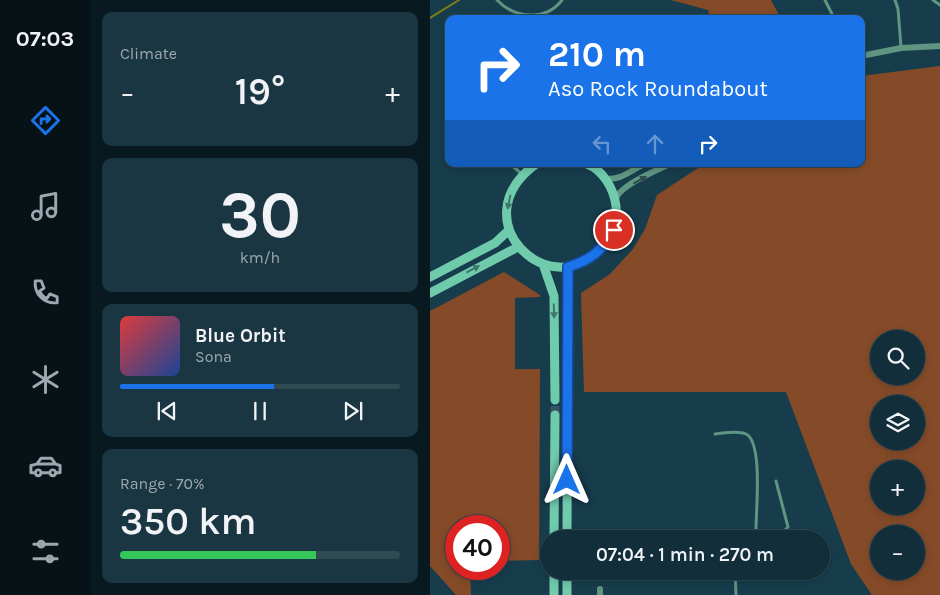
<!DOCTYPE html>
<html lang="en">
<head>
<meta charset="utf-8">
<style>
  :root { --surface:#112e3a; --page:#1a3642; --text:#f1f3f6; --muted:#9ca8af; --line:#304a54; --accent:#1a73e8 }
  body { margin:0; font-family:Karla,sans-serif; background:var(--page); color:var(--text); height:100vh; display:flex; flex-direction:column; font-size:19px; white-space:nowrap }
  * { box-sizing:border-box; margin:0 }
  p { font-size:16px; color:var(--muted) }
  .icon { flex:none; width:28px; height:28px; fill:none; stroke:currentColor; stroke-width:2; stroke-linecap:round; stroke-linejoin:round }
  .map { position:relative; flex:1; overflow:hidden }
  .drawer { display:flex; flex-direction:column; gap:12px; padding:12px; background:#091920; width:340px }
  .drawer>* { flex:none }
  .top-card { position:absolute; left:15px; top:15px; width:420px; height:152px; border-radius:10px; box-shadow:0 2px 8px #0003,0 0 0 1px var(--line); background:#1a73e8; color:#fff; overflow:hidden }
  .fabs { position:absolute; left:440px; top:330px; display:grid; gap:10px }
  .fabs a { display:grid; place-items:center; width:55px; height:55px; border-radius:50%; background:var(--surface); box-shadow:0 2px 8px #0003,0 0 0 1px var(--line); font-size:25px }
  .speed { position:absolute; left:15px; top:515px; display:flex; gap:10px; font-size:25px; font-weight:700; text-align:center }
  .speed>* { display:grid; place-content:center; width:65px; height:65px; border-radius:50%; background:var(--surface); box-shadow:0 2px 8px #0003,0 0 0 1px var(--line); line-height:1 }
  .speed .limit { border:8px solid #d22; background:#fff; color:#111 }
  .pin { position:absolute; display:grid; place-items:center; width:42px; height:42px; color:#fff; margin:-21px; border:2px solid #fff; border-radius:50%; box-shadow:0 1px 5px #0007 }
  .me { position:absolute; width:55px; margin:-28px; rotate:0deg; stroke-linejoin:round; filter:drop-shadow(0 0 4px #0008) }
  .turn { display:flex; align-items:center; gap:18px; height:105px; padding:0 20px; font-size:22px }
  .turn .icon { width:65px; height:65px; stroke-width:2.5 }
  .turn b { display:block; font-size:35px; line-height:42px }
  .lanes { display:flex; align-items:center; height:48px; padding:0 20px; background:#0003; justify-content:center; gap:25px; direction:ltr }
  .lanes .off { opacity:.35 }
  .big { font-size:38px; font-weight:600; line-height:1.1 }
  .drawer .card { flex:1; display:flex; flex-direction:column; justify-content:center; gap:8px; min-width:0; padding:0 18px; border-radius:10px; background:var(--page) }
  .drawer .dial { align-items:center; gap:0 }
  .dial b { font-size:65px; line-height:1 }
  .song { display:flex; align-items:center; gap:15px }
  .cover { width:60px; height:60px; border-radius:8px; background:linear-gradient(135deg,hsl(0 70% 55%),hsl(220 70% 35%)) }
  .played { height:5px; border-radius:2px; background:linear-gradient(90deg,var(--accent) 55%,var(--line) 55%) }
  .keys { display:flex; justify-content:space-around; direction:ltr }
  .heat { display:flex; justify-content:space-between; align-items:center; font-size:28px; direction:ltr }
  .charge { height:8px; border-radius:4px; background:linear-gradient(90deg,#34c759 70%,var(--line) 0) }
  .trip { position:absolute; left:110px; top:530px; width:290px; height:50px; border-radius:25px; background:var(--surface); box-shadow:0 2px 8px #0003,0 0 0 1px var(--line); font-weight:600; line-height:50px; text-align:center }
  main { display:flex; flex:1; min-height:0 }
  .tabs { display:flex; flex-direction:column; width:90px; justify-content:space-around; align-items:center; background:#071217; color:var(--muted) }
  .tabs .icon { width:35px; height:35px }
  .tabs .on { color:var(--accent) }
  .tabs b { font-size:22px; color:var(--text) }
  .map>svg:first-child { display:block }
  .green { fill:#854b29; fill-rule:evenodd }
  .lines { fill:none; stroke-linecap:round; stroke-linejoin:round }
  .stream { stroke:#7d7d17; stroke-width:2 }
  .secondary-tunnel { stroke:#345766; stroke-width:9; stroke-dasharray:9 4.5; stroke-linecap:butt }
  .lane { stroke:#5f9682; stroke-width:3 }
  .street { stroke:#5f9682; stroke-width:6 }
  .secondary { stroke:#70cbac; stroke-width:9 }
  .oneway { fill:#2d4b48 }
  .oneway2 { fill:#41766a }
  .route-casing { stroke:#114b97; stroke-width:12 }
  .route { stroke:#1a73e8; stroke-width:9 }
</style>
</head>
<body>
<main>
<nav class="tabs">
<b>07:03</b>
<svg class="icon on" aria-label="directions" viewBox="0 0 24 24"><path d="M12 3l9 9-9 9-9-9zM9 14v-3h6M13 9l2 2-2 2"/></svg>
<svg class="icon" aria-label="music" viewBox="0 0 24 24"><path d="M9 18V5l10-2v13"/><circle cx="6" cy="18" r="3"/><circle cx="16" cy="16" r="3"/></svg>
<svg class="icon" aria-label="phone" viewBox="0 0 24 24"><path d="M5 4h4l2 5-3 2q2 4 5 5l2-3 5 2v4C11 20 4 13 5 4z"/></svg>
<svg class="icon" aria-label="climate" viewBox="0 0 24 24"><path d="M12 3v18M4 7l16 10M4 17L20 7"/></svg>
<svg class="icon" aria-label="car" viewBox="0 0 24 24"><path d="M5 17H2v-5l4-1 3-4h7l3 4 3 1v5h-3M9 17h6M6 11h13"/><circle cx="7" cy="17" r="2"/><circle cx="17" cy="17" r="2"/></svg>
<svg class="icon" aria-label="filters" viewBox="0 0 24 24"><path d="M4 7h16M4 17h16"/><circle cx="9" cy="7" r="2"/><circle cx="15" cy="17" r="2"/></svg>
</nav>
<section class="drawer">
<div class="card"><p>Climate</p>
<div class="heat"><a>−</a><b class="big">19°</b><a>+</a></div>
</div>
<div class="card dial"><b>30</b><p>km/h</p></div>
<div class="card">
<div class="song"><i class="cover"></i><div><b>Blue Orbit</b><p>Sona</p></div></div>
<div class="played"></div>
<div class="keys"><svg class="icon" aria-label="previous" viewBox="0 0 24 24"><path d="M18 5L8 12l10 7zM5 5v14"/></svg><svg class="icon" aria-label="pause" viewBox="0 0 24 24"><path d="M8 5v14M16 5v14"/></svg><svg class="icon" aria-label="next" viewBox="0 0 24 24"><path d="M6 5l10 7-10 7zM19 5v14"/></svg></div>
</div>
<div class="card"><p>Range · 70%</p><b class="big">350 km</b><div class="charge"></div></div>
</section>
<div class="map">
<svg width="510" height="595" viewBox="0 0 510 595">
  <rect width="100%" height="100%" fill="#173d4d"/>
  <path class="green" d="M241 0H341L351 19H280L278 10Z
    M510 66V595H442L421 564 356 392H154L151 293 180 274 203 249 215 229 227 195 274 164H431V76ZM449 339H486V376H449ZM449 404H486V441H449ZM449 469H486V506H449ZM449 534H486V571H449Z
    M74 272 110 295V297L85 298V369H110L109 560 69 561V526H26V569H40L41 595H26L0 566V311Z"/>
  <g class="lines">
    <path class="stream" d="M0 18 29 0"/>
    <path class="secondary-tunnel" d="M125 415V400"/>
    <path class="lane" d="M67 0C85 19 116 21 132 0
      M395 0 404 18
      M465 0 468 9 471 47
      M503 0 510 5
      M80 164 92 174
      M285 434C294 433 308 430 316 434 333 442 326 510 326 529L322 533H310L305 539
      M325 532 352 533 358 527 346 481
      M305 571 306 595"/>
    <path class="street" d="M431 56 471 48 510 46
      M175 178C188 182 202 170 214 164
      M185 200C190 185 224 172 239 164
      M170 589V595"/>
    <path class="secondary" d="M106 164C30 219 119 306 172 248 183 237 187 222 186 206 184 189 173 170 157 164
      M113 264 124 296 125 400
      M0 277 65 243 79 230
      M0 293 88 247
      M124 539 125 415
      M137 539 138 267
      M124 571V595
      M137 595V571"/>
  </g>
  <defs><path id="oneway-solid" d="M-6-.8H1V-3.2L6.5 0L1 3.2V.8H-6Z" transform="scale(1.25)"/></defs>
  <use class="oneway" href="#oneway-solid" transform="translate(210 180) rotate(-28)"/>
  <g class="oneway2">
    <use href="#oneway-solid" transform="translate(79 202) rotate(102)"/>
    <use href="#oneway-solid" transform="translate(43 269) rotate(-28)"/>
    <use href="#oneway-solid" transform="translate(124 311) rotate(88)"/>
  </g>
  <g class="lines">
    <defs>
      <path id="route" d="M137 480 138 267C161 260 173 250 184 230"/>
    </defs>
    <use href="#route" class="route-casing"/>
    <use href="#route" class="route"/>
  </g>
</svg>
<div class="fabs">
<a><svg class="icon" aria-label="search" viewBox="0 0 24 24"><circle cx="10" cy="10" r="6"/><path d="M15 15l6 6"/></svg></a>
<a><svg class="icon" aria-label="layers" viewBox="0 0 24 24"><path d="M12 4l9 5-9 5-9-5zM3 14l9 5 9-5"/></svg></a>
<a>+</a>
<a>−</a>
</div>
<div class="speed"><div class="limit">40</div></div>
<div class="pin" style="left:184px;top:230px;background:#d93025"><svg class="icon" aria-label="arrive" viewBox="0 0 24 24"><path d="M6 21V4h12l-3 4 3 4H6"/></svg></div>
<svg class="me" style="left:137px;top:480px" viewBox="-20 -20 40 40"><path d="M0-17L14 15 0 8-14 15z" fill="#1a73e8" stroke="#fff" stroke-width="4"/></svg>
<div class="trip">07:04 · 1 min · 270 m</div>
<div class="top-card">
<div class="turn"><svg class="icon" aria-label="right" viewBox="0 0 24 24"><path d="M7 20v-9h11M14 6l5 5-5 5"/></svg><div><b>210 m</b>Aso Rock Roundabout</div></div>
<div class="lanes"><svg class="icon off" aria-label="left" viewBox="0 0 24 24"><path d="M17 20v-9H6M10 6l-5 5 5 5"/></svg><svg class="icon off" aria-label="ahead" viewBox="0 0 24 24"><path d="M12 20V5M6 11l6-6 6 6"/></svg><svg class="icon" aria-label="right" viewBox="0 0 24 24"><path d="M7 20v-9h11M14 6l5 5-5 5"/></svg></div>
</div>
</div>
</main>
</body>
</html>
